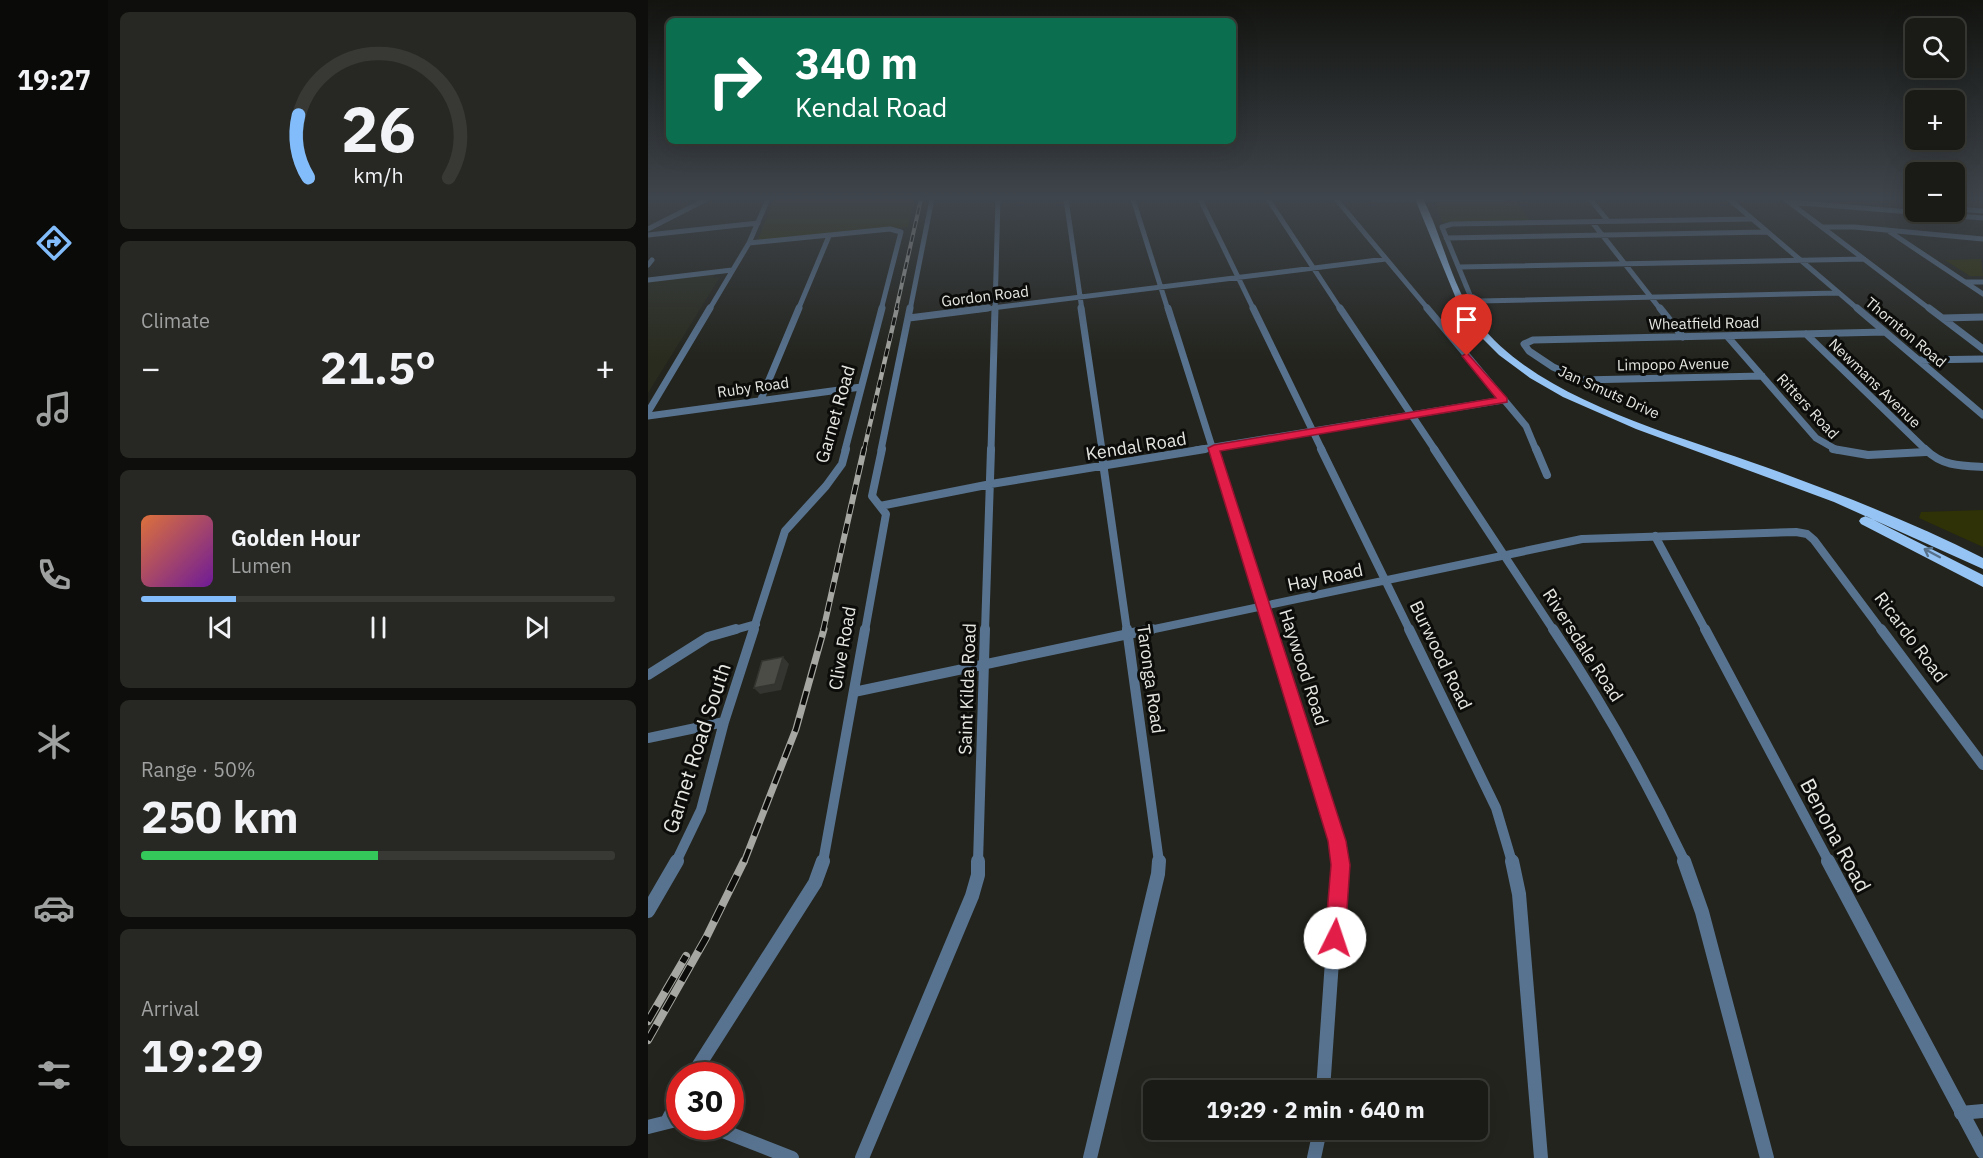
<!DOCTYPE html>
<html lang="en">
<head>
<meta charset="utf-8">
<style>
  :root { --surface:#1a1b16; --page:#272823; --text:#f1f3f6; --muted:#9fa1a1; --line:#383935; --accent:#82bcfa }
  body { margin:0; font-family:"IBM Plex Sans",sans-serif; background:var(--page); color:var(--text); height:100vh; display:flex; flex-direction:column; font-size:22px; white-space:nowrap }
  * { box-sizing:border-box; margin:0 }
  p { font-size:20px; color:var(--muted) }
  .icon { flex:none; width:33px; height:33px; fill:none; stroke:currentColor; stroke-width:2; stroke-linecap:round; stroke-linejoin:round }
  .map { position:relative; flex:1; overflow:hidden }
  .side { display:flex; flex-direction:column; gap:12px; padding:12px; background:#0e0f0c; width:540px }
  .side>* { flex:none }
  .banner { position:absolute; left:18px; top:18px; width:570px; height:126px; border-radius:9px; box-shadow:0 6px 24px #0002,0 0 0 2px var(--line); background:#0b6e4f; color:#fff; overflow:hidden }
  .tools { position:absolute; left:1257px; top:18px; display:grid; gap:12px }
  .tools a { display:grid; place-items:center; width:60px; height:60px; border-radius:9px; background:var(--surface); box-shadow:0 6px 24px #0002,0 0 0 2px var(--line); font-size:30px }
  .speed { position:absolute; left:18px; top:1062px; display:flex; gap:12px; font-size:30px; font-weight:700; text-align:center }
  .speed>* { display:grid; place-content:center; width:78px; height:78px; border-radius:50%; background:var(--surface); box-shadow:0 6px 24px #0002,0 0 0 2px var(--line); line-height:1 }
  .speed .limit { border:9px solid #d22; background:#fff; color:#111 }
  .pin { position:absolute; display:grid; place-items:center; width:51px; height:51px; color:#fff; margin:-62px -26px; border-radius:50% 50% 50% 0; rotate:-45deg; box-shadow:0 0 6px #0007 }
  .pin .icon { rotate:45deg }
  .me { position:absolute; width:66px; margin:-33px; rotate:4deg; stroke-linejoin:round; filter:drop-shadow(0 0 4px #0008) }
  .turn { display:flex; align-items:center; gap:21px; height:126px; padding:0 30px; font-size:27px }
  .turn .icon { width:78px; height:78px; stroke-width:2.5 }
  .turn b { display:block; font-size:42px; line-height:51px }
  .big { font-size:45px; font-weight:700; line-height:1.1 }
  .side .card { flex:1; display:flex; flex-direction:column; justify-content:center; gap:9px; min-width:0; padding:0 21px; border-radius:9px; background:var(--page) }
  .side .dial { align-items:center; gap:0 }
  .dial svg { height:156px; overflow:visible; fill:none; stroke:var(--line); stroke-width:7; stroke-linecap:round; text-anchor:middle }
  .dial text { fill:var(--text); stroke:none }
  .song { display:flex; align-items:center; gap:18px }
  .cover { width:72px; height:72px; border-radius:9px; background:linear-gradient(135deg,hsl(20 70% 55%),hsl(280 70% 35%)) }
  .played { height:6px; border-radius:3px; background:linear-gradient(90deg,var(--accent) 20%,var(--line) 20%) }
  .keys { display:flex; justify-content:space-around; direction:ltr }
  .heat { display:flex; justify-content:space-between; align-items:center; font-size:33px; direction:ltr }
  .charge { height:9px; border-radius:4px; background:linear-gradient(90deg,#34c759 50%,var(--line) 0) }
  .trip { position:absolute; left:495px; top:1080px; width:345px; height:60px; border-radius:9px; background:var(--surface); box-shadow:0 6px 24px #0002,0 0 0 2px var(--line); font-weight:700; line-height:60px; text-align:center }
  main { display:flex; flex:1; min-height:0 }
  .dock { display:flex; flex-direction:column; width:108px; justify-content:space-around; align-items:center; background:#0a0b09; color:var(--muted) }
  .dock .icon { width:42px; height:42px }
  .dock .selected { color:var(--accent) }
  .dock b { font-size:27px; color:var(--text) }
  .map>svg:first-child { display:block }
  .built { fill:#292b1e }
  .green { fill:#2f3106 }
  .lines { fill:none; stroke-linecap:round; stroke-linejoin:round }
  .street-far4 { stroke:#587390; stroke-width:5 }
  .street-far3 { stroke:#587390; stroke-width:7 }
  .street-far2 { stroke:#587390; stroke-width:8 }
  .street-far1 { stroke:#587390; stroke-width:10 }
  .street { stroke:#587390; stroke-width:14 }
  .primary { fill:#95c3f3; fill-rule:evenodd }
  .rail-far4-casing { stroke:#a6a7a2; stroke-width:4 }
  .rail-far3-casing { stroke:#a6a7a2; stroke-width:4.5 }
  .rail-far2-casing { stroke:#a6a7a2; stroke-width:6 }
  .rail-far1-casing { stroke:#a6a7a2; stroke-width:7 }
  .rail-casing { stroke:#a6a7a2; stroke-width:8 }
  .rail-far4 { stroke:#0c0d0a; stroke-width:2; stroke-dasharray:7; stroke-linecap:butt }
  .rail-far3 { stroke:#0c0d0a; stroke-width:3; stroke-dasharray:8; stroke-linecap:butt }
  .rail-far2 { stroke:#0c0d0a; stroke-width:4; stroke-dasharray:10; stroke-linecap:butt }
  .rail-far1 { stroke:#0c0d0a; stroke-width:4.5; stroke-dasharray:14; stroke-linecap:butt }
  .rail { stroke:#0c0d0a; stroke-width:6; stroke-dasharray:17; stroke-linecap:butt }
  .shaded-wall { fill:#343530 }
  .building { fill:#4b4c45; stroke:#343530; stroke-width:1.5 }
  .oneway { stroke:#57718a }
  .route { fill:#e11d48; stroke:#92132f; stroke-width:1.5 }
  .labels { text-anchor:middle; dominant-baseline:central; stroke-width:6; stroke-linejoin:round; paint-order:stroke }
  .far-street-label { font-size:15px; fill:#e6e6e2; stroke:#0c0d0a }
  .street-label { font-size:18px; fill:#e6e6e2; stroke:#0c0d0a }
  .near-street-label { font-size:21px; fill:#e6e6e2; stroke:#0c0d0a }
</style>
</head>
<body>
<main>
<nav class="dock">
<b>19:27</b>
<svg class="icon selected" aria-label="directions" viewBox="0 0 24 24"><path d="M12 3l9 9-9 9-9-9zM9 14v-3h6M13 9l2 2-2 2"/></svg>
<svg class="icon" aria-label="music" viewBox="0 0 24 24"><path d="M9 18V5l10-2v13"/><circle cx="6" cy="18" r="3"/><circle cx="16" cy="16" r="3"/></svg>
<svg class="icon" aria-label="phone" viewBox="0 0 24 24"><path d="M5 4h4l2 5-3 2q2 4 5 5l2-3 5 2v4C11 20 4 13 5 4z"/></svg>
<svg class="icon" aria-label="climate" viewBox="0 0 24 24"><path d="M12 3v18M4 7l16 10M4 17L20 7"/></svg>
<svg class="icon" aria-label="car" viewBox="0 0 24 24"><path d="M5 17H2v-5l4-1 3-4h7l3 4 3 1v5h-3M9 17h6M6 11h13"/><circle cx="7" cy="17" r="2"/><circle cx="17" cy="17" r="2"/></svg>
<svg class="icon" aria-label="filters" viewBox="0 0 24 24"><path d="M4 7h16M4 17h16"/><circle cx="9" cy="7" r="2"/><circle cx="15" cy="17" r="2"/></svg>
</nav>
<section class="side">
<div class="card dial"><svg viewBox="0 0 100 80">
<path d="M14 69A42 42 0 1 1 86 69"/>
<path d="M14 69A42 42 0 0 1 9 37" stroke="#82bcfa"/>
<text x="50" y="56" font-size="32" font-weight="700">26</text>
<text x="50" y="72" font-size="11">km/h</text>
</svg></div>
<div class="card"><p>Climate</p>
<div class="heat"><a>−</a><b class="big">21.5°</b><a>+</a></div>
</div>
<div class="card">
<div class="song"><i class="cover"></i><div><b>Golden Hour</b><p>Lumen</p></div></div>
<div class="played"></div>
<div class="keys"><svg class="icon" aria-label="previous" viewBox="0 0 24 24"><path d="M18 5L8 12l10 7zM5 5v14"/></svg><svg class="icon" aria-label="pause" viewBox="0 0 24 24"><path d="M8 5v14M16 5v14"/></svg><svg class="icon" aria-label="next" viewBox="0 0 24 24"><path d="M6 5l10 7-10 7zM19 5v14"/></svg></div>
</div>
<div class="card"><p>Range · 50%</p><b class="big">250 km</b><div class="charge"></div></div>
<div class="card"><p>Arrival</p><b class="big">19:29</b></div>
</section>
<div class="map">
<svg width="1335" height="1158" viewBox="0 0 1335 1158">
  <rect width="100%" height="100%" fill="#23241d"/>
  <path class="built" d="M67 274 65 278 72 277 0 393V281Z"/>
  <path class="green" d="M126 199H266L260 227 109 242Z
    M868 201 882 221 795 223 787 202Z
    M1333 259 1335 276H1322L1297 260Z
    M1335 510V547L1271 518 1273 512Z"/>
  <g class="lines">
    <path class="street-far4" d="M418 199 434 310
      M485 199 520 310
      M552 199 606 310
      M620 199 693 310
      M688 199 781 310
      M727 199H856
      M942 199 960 221
      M1081 199 1211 310
      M1137 199 1283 310
      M1141 202 1335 218
      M1306 209 1335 211
      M1103 219 804 224 794 227 822 295 832 301 1191 293
      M944 222 1013 310
      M1175 227H1206L1335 239
      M0 229 59 199
      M1242 232 1335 294
      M0 235 110 223
      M798 238 1119 232
      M101 243 242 229 253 232 233 310
      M0 265 4 260
      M811 267 1216 259
      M0 280 84 270
      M1318 282H1335
      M61 310 101 243 120 199
      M150 310 181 236
      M262 310 284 199
      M328 310 738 259
      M347 310 350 199"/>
    <path class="street-far3" d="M433 308 454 450
      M520 308 565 450
      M605 308 674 450
      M692 308 787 450
      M779 308 878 426 888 450
      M1012 308 1035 337
      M1209 308 1335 415
      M1281 308 1335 349
      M261 318 340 308
      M1295 318 1335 317
      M1158 334 1278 450
      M1079 336 1168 438 1189 450
      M1271 360 1335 359
      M1114 376 934 380 905 367 881 351 876 344 885 340 1237 332
      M113 399 151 308
      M0 412 62 308
      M0 416 213 387
      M197 450 234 308
      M233 450 262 308
      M343 450 347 308
      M548 450 855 400"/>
    <path class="street-far2" d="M453 449 479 631
      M565 449 623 631
      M673 449 762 631
      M786 449 906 631
      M888 449 899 475
      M1185 449 1220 455 1278 452
      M1277 449C1294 466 1312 466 1335 467
      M232 506 343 484 557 449
      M1007 536 1058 631
      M83 631 108 624
      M105 631 137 531 178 486 194 464 198 449
      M217 631 238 514 224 496 234 449
      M337 631 343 449
      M497 631 934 539 1148 532 1159 534 1166 540 1234 631"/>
    <path class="street-far1" d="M479 629 511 862
      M623 629 676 796 692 862
      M761 629 848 808 864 862
      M905 629C956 705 998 780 1037 862
      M1057 629 1181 862
      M1233 629 1335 765
      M0 675 60 637 88 629
      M206 692 504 629
      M0 738 76 722
      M28 862 53 810 76 722 106 629
      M175 862 217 629
      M330 862 337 629"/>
    <path class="street" d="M864 861 871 894 893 1158
      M1036 861 1054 912 1119 1158
      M1180 861 1335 1152
      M0 911 29 861
      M44 1076 167 883 175 861
      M675 1090 691 861
      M1313 1113 1335 1111
      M20 1120 32 1097
      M62 1126 144 1158
      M0 1127 32 1119
      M214 1158 324 896 330 875V861
      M442 1158 510 874 511 861
      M666 1158 672 1130"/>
    <path class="primary" d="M767 199H775C796 239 803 287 831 323 894 404 1041 438 1134 473 1202 498 1270 525 1335 558V569L1186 502 988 429 915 397 882 378 851 355 825 329 814 313Z
      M1218 516 1335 575V587L1213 524 1211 521 1213 518Z"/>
    <defs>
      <path id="rail-far4" d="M248 310 273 199"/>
      <path id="rail-far3" d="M216 450 249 308"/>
      <path id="rail-far2" d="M175 631 216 449"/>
      <path id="rail-far1" d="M96 862 148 729 176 629"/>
      <path id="rail" d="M0 1021 38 956
        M0 1040 58 938 96 861"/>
    </defs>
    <use href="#rail-far4" class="rail-far4-casing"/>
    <use href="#rail-far3" class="rail-far3-casing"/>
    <use href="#rail-far2" class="rail-far2-casing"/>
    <use href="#rail-far1" class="rail-far1-casing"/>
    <use href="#rail" class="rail-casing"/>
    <use href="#rail-far4" class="rail-far4"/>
    <use href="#rail-far3" class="rail-far3"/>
    <use href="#rail-far2" class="rail-far2"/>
    <use href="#rail-far1" class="rail-far1"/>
    <use href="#rail" class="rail"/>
  </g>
  <path class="shaded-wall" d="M135 657 141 664 133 690 112 694 106 688Z"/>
  <path class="building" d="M135 657 127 684 106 688 114 661Z"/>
  <defs><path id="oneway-shaft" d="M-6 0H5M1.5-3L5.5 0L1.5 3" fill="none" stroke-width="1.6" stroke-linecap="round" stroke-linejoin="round" transform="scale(1.5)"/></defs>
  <use class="oneway" href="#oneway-shaft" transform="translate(1284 553) rotate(-152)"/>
  <linearGradient id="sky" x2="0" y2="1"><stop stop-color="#131410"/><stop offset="0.55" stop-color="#3f454c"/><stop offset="1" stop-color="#3f454c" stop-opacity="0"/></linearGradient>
  <rect width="1335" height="361" fill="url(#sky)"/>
  <path class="route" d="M819 353 859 398V402L572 451 698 841 702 865 697 938 694 945 687 948 680 945 677 938 683 865 680 841 560 448 566 445 848 398 814 356Z"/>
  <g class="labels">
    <g class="far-street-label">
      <text transform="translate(337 296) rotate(-7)">Gordon Road</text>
      <text transform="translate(1056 323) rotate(-1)">Wheatfield Road</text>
      <text transform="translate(1258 332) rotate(40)">Thornton Road</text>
      <text transform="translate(1025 364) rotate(-1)">Limpopo Avenue</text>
      <text transform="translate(1227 383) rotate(44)">Newmans Avenue</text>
      <text transform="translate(105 387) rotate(-8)">Ruby Road</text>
      <text transform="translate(961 392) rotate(24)">Jan Smuts Drive</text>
      <text transform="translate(1160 406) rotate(47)">Ritters Road</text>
    </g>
    <g class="street-label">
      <text transform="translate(187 414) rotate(-74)">Garnet Road</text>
      <text transform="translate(488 446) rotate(-9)">Kendal Road</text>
      <text transform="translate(677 577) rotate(-12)">Hay Road</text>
      <text transform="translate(1263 637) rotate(53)">Ricardo Road</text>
      <text transform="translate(935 645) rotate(57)">Riversdale Road</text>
      <text transform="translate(194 648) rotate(-80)">Clive Road</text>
      <text transform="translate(793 655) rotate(64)">Burwood Road</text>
      <text transform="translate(656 667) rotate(72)">Haywood Road</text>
      <text transform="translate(503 679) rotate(82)">Taronga Road</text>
      <text transform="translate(319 689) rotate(-88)">Saint Kilda Road</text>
    </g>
    <g class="near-street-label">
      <text transform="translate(48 748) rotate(-72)">Garnet Road South</text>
      <text transform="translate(1188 835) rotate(62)">Benona Road</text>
    </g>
  </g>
</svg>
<div class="tools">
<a><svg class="icon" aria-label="search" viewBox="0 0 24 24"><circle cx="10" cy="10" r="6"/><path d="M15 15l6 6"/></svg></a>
<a>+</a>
<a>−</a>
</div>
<div class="speed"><div class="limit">30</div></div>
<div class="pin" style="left:819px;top:356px;background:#d93025"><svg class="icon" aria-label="arrive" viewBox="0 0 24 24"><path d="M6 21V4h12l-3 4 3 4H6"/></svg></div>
<svg class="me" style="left:687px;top:938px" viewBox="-20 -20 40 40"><circle r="19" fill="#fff"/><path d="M0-13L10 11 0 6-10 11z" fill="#e11d48"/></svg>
<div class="trip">19:29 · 2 min · 640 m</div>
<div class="banner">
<div class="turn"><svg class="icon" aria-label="right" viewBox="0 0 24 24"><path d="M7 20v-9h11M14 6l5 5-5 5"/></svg><div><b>340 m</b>Kendal Road</div></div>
</div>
</div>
</main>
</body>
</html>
